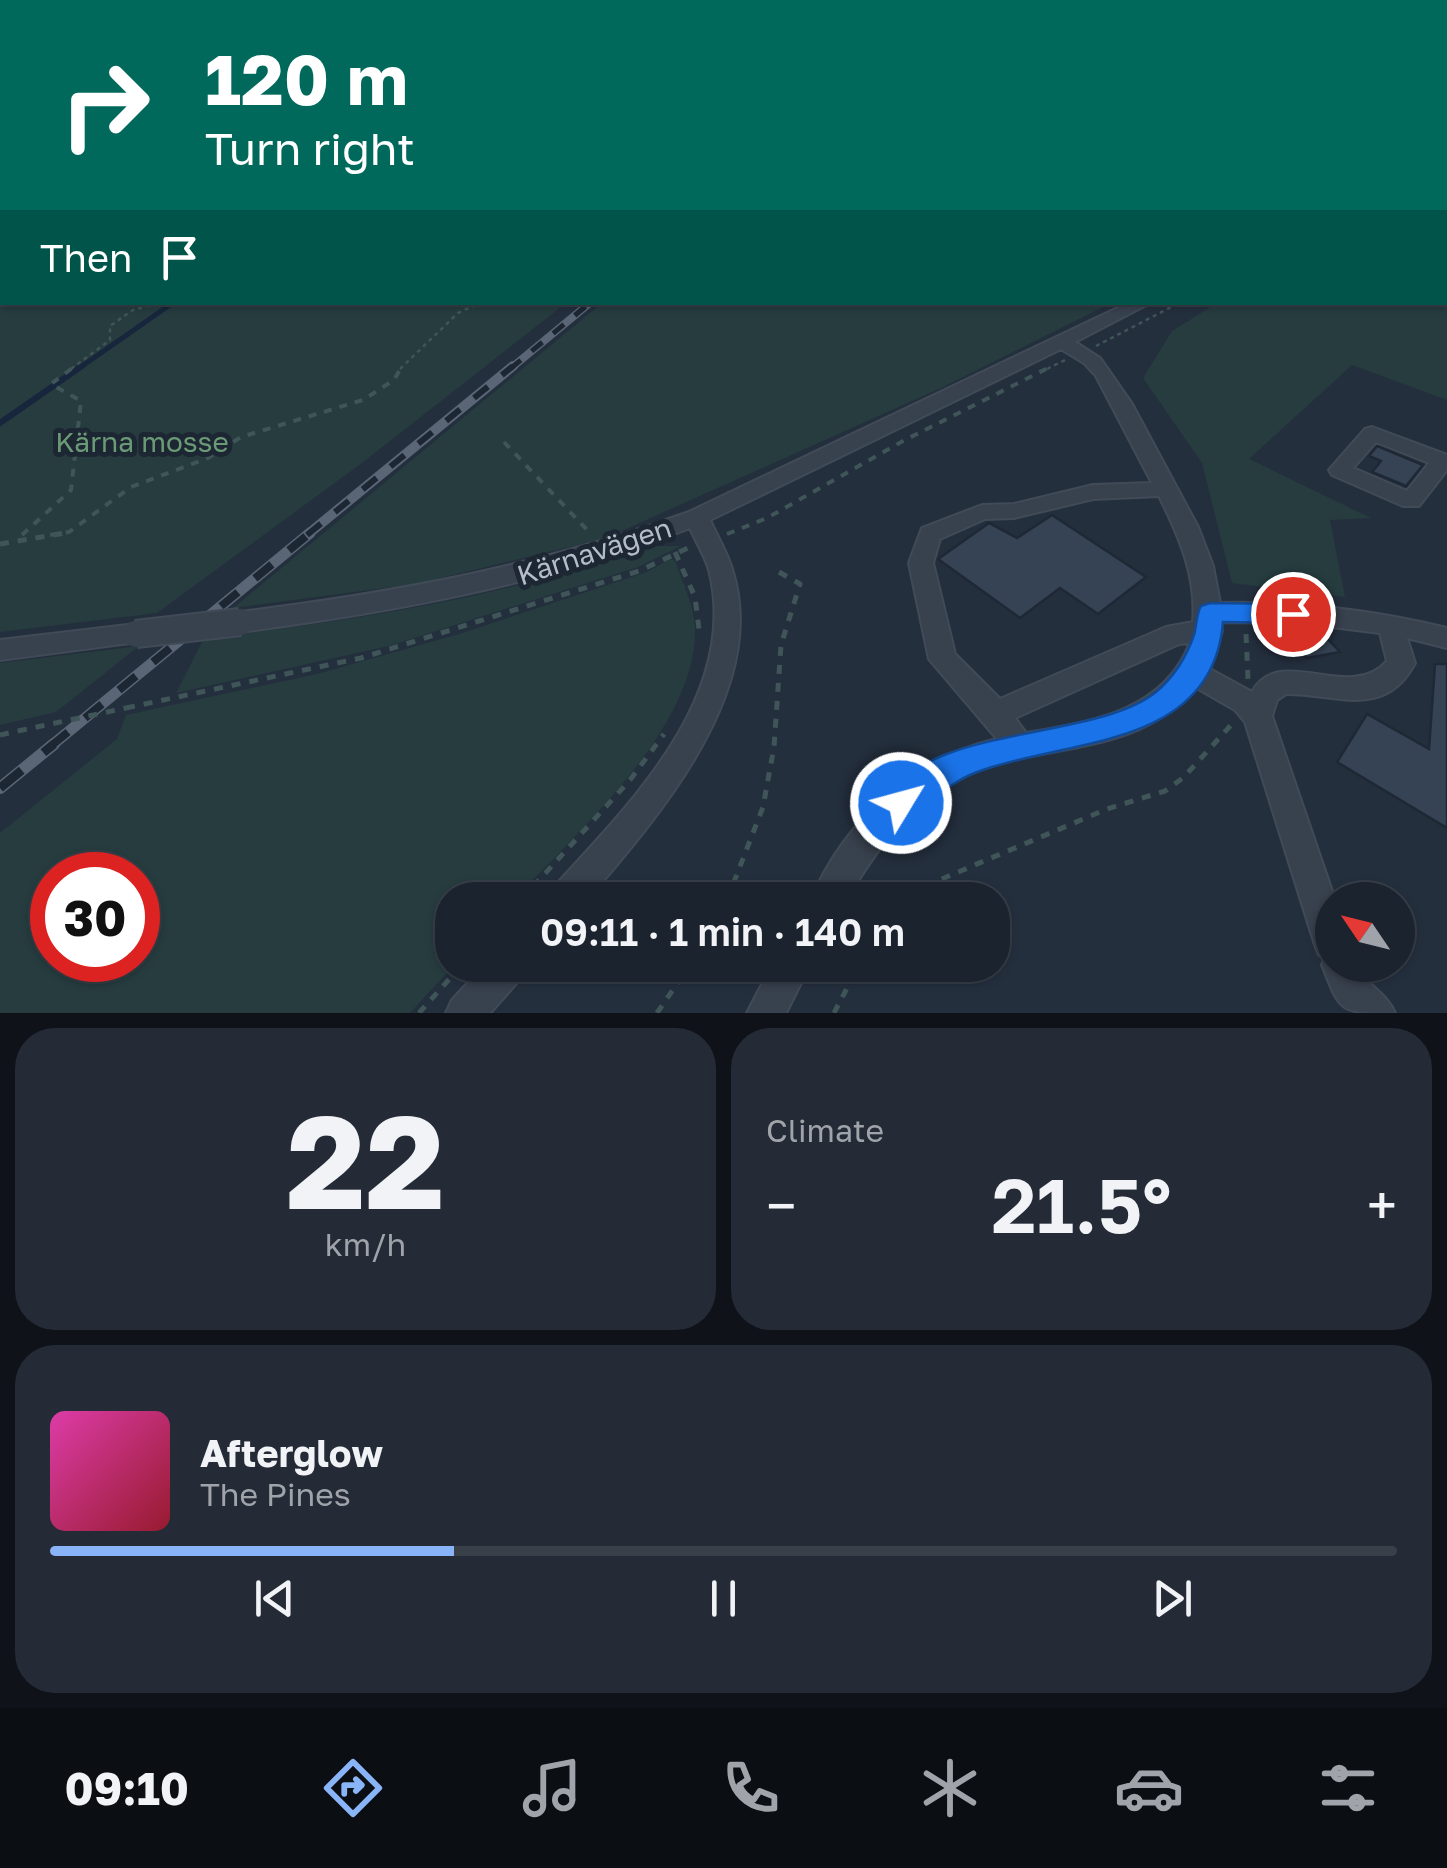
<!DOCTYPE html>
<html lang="en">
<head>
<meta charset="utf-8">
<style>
  :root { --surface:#1b232e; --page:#242b36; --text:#f1f3f6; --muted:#a0a4aa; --line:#39404a; --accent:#8ab4f8 }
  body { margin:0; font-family:"Golos Text",sans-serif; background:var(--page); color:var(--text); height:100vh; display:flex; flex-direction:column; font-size:38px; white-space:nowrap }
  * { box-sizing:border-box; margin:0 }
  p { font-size:32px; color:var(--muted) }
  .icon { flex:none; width:55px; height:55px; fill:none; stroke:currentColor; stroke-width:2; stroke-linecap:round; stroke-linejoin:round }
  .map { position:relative; height:1013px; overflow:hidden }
  .details { display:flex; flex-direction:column; gap:15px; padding:15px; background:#0f1319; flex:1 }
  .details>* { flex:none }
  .hud { position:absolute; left:0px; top:0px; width:1448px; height:305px; box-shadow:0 2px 8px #0004,0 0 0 2px var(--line); background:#00695c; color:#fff; overflow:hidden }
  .needle { width:65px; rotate:305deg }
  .buttons { position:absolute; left:1315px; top:882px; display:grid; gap:20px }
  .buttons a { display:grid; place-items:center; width:100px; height:100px; border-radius:50%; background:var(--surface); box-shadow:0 2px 8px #0004,0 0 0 2px var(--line); font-size:50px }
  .speed { position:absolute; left:30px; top:852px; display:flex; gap:20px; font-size:50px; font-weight:700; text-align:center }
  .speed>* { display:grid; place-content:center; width:130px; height:130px; border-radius:50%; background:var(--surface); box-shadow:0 2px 8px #0004,0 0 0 2px var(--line); line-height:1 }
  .speed .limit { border:15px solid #d22; background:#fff; color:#111 }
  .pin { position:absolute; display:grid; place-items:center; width:85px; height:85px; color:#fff; margin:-42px; border:5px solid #fff; border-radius:50%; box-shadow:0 2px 10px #0007 }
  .me { position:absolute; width:110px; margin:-55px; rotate:53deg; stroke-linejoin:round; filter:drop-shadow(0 0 8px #0008) }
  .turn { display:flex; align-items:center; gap:35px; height:210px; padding:0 40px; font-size:45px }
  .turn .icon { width:130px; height:130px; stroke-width:2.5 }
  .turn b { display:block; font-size:70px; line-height:85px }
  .then { display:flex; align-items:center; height:95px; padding:0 40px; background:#0003; gap:20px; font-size:38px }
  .big { font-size:75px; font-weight:600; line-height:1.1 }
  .details .tile { flex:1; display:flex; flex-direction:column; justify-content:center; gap:15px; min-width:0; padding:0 35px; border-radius:40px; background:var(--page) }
  .details .dial { align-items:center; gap:0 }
  .dial b { font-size:130px; line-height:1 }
  .song { display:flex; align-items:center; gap:30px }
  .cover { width:120px; height:120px; border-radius:15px; background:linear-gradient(135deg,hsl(320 70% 55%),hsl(350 70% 35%)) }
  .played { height:10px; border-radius:5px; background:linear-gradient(90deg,var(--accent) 30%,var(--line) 30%) }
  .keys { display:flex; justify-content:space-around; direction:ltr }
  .heat { display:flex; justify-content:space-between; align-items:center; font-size:55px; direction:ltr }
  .details .tiles { flex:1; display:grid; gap:15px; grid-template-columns:1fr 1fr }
  .tile:last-child { grid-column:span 2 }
  .trip { position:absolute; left:435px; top:882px; width:575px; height:100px; border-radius:40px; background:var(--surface); box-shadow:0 2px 8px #0004,0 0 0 2px var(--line); font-weight:600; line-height:100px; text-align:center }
  .menu { display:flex; height:160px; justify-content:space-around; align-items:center; background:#0b0e12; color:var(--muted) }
  .menu .icon { width:70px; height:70px }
  .menu .selected { color:var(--accent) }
  .menu b { font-size:45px; color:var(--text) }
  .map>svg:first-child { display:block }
  .green { fill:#263c3f; fill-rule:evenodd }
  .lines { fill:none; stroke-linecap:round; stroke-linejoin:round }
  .stream-far1 { stroke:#17263c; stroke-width:5 }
  .stream { stroke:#17263c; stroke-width:6 }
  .building { fill:#364354; stroke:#1f2835; stroke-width:2.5 }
  .minor-casing { stroke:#414a57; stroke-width:4 }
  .path-far2 { stroke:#3f5557; stroke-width:2.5; stroke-dasharray:4 4; stroke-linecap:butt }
  .path-far1 { stroke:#3f5557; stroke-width:4; stroke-dasharray:8 8; stroke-linecap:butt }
  .path { stroke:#3f5557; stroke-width:5; stroke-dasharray:9 9; stroke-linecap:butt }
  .minor { fill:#38414e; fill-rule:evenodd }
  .rail-far3-casing { stroke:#5a6575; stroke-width:8 }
  .rail-far2-casing { stroke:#5a6575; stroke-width:10 }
  .rail-far1-casing { stroke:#5a6575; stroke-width:11 }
  .rail-casing { stroke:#5a6575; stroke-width:12 }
  .rail-far3 { stroke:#1d2633; stroke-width:5; stroke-dasharray:14; stroke-linecap:butt }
  .rail-far2 { stroke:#1d2633; stroke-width:6; stroke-dasharray:18; stroke-linecap:butt }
  .rail-far1 { stroke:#1d2633; stroke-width:8; stroke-dasharray:22; stroke-linecap:butt }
  .rail { stroke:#1d2633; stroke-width:9; stroke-dasharray:28; stroke-linecap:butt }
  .minor-bridge-casing { stroke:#414a57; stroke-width:30; stroke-linecap:butt }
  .path-bridge { stroke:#3f5557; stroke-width:5; stroke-dasharray:9 9; stroke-linecap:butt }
  .minor-bridge { stroke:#38414e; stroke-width:26 }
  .route { fill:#1a73e8; stroke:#114b97; stroke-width:2.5 }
  .labels { text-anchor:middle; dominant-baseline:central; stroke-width:10; stroke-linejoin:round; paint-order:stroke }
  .park-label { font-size:28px; fill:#6b9a76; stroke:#1d2633 }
  .street-label { font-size:28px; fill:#b4bcc9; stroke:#1d2633 }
</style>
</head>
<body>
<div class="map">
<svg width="1447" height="1013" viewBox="0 0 1447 1013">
  <rect width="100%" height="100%" fill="#242f3e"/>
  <path class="green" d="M0 133 2 302 566 303 362 463 157 613 0 632Z
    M1447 178V400L1352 365 1249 459 1371 518 1330 520 1345 597 1232 583 1202 463 1143 378 1172 331 1217 303 1445 302Z
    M602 303V302L1111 303 941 388 606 538 416 584 233 608Z
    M658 546H681L638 567 389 646 176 693 204 638C366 620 502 596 658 546Z
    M670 559 675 561C683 583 694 605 695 628 697 729 577 831 514 900H452L454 965 410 1013H0V833L117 739 126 715 317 674 459 634 647 572ZM52 875H138V960H52Z
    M139 646 56 712 0 725V663Z"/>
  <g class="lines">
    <path class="stream-far1" d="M78 369 174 302"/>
    <path class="stream" d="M0 423 82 366"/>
  </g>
  <path class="building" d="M1377 446 1423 465 1406 486 1372 472 1381 461 1369 456Z
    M1052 515 1146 577 1098 614 1060 588 1020 618 938 559 989 523 1017 538Z
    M1322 633 1340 652 1307 658 1289 639Z
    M1435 664H1447V828L1337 762 1367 714 1429 749Z"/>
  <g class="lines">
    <defs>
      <path id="minor" d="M1447 150V158L1445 159V151Z
        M1130 302H1152L1075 342 1100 358 1132 404 1198 527 1213 566 1220 603C1298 601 1373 610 1447 628V648L1407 638 1415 663C1384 721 1335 693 1286 694L1277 700 1272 716 1335 900H1332V965H1358C1366 986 1386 992 1395 1013 1339 1013 1341 1013 1322 965L1325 957 1319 955 1314 942 1245 722 1235 710 1195 687C1140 755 1050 743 975 771 917 793 876 848 847 900H811C844 821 914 758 997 739L929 659 909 563 922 528 982 505 1014 504 1093 485 1152 483 1096 376 1084 363 1061 349 710 520C717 536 727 552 732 569 771 688 658 817 587 900H548L553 888C629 805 741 695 709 570 705 556 696 542 690 528 545 584 394 612 240 632L231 629 227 622 231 615 240 612C394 593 543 565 689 512ZM1159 496C1179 536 1197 577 1193 622L1166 627 1000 699 955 654 933 563 940 539 985 519 1014 518 1093 499ZM1219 622 1300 623 1380 633 1387 661C1349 704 1280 642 1252 692L1208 668 1222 631ZM1190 643C1163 712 1091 722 1026 733L1015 718 1179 644Z
        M1372 427 1447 455V470L1419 506H1403L1332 475 1329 470 1365 429ZM1376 442 1429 463 1407 491 1353 468Z
        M136 624 145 627 149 634 145 641 0 660V640Z
        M484 965H526L521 978 490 1013H446L452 1000Z
        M772 965H810L786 1013H747Z"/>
    </defs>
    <use href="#minor" class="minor-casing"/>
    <path class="path-far2" d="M1096 346 1181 302
      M71 369 110 340V326L133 310 162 302
      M400 369 458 313 482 302
      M1047 369 1065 360"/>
    <path class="path-far1" d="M504 442 590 533
      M727 534 767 518 903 441 1052 366
      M22 535 71 490 81 401 51 384 75 366
      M50 535 69 532 131 487 208 458 241 437 363 400 394 380 402 366"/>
    <path class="path" d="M0 544 65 533
      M675 552 695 597 700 637
      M1246 634 1248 679
      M126 708 361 658 639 571 690 547
      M0 735 18 731
      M521 900 630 780 664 734
      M727 900 763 807 774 747 781 645 800 584 779 572
      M892 900 1107 809 1165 791 1183 778 1232 724
      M419 1013 462 965
      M657 1013 690 965
      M834 1013 859 965"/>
    <use href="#minor" class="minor"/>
    <defs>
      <path id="rail-far3" d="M510 369 591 302"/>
      <path id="rail-far2" d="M307 535 513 366"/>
      <path id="rail-far1" d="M51 746 310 533"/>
      <path id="rail" d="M0 788 54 744"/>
    </defs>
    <use href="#rail-far3" class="rail-far3-casing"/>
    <use href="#rail-far2" class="rail-far2-casing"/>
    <use href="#rail-far1" class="rail-far1-casing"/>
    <use href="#rail" class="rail-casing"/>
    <use href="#rail-far3" class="rail-far3"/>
    <use href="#rail-far2" class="rail-far2"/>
    <use href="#rail-far1" class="rail-far1"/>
    <use href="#rail" class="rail"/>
    <defs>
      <path id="minor-bridge" d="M136 634 240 622"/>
    </defs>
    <use href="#minor-bridge" class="minor-bridge-casing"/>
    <path class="path-bridge" d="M18 731 126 708"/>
    <use href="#minor-bridge" class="minor-bridge"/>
  </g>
  <linearGradient id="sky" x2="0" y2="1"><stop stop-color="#141a22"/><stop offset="0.48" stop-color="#3f4d63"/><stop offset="1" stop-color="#3f4d63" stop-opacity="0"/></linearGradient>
  <rect width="1447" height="275" fill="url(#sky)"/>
  <path class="route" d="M1210 603 1293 604 1302 607 1306 614 1302 620 1293 623 1223 622C1213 749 1067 739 980 771 947 782 928 808 901 818L890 813 885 803C921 724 1094 742 1156 692 1175 676 1186 658 1194 635 1197 625 1196 615 1201 606Z"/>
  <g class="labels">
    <g class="park-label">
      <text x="142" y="441">Kärna mosse</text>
    </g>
    <g class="street-label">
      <text transform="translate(594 551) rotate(-18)">Kärnavägen</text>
    </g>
  </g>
</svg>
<div class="buttons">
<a><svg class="needle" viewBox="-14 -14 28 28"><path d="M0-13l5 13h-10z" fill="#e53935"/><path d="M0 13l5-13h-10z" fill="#a0a4aa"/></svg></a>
</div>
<div class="speed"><div class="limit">30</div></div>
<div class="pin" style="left:1293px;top:614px;background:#d93025"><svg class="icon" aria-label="arrive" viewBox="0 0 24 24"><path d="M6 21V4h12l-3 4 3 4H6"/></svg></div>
<svg class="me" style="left:901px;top:803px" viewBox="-20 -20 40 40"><circle r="17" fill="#1a73e8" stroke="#fff" stroke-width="3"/><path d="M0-11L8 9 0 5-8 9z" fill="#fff"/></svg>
<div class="trip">09:11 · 1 min · 140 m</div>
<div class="hud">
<div class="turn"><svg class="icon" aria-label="right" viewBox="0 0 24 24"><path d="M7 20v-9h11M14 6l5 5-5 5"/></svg><div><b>120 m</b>Turn right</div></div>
<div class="then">Then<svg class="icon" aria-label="arrive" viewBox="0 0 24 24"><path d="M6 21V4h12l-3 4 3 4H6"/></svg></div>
</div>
</div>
<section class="details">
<div class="tiles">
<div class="tile dial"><b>22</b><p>km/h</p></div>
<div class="tile"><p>Climate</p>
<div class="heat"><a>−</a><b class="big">21.5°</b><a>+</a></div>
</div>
<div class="tile">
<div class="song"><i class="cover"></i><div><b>Afterglow</b><p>The Pines</p></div></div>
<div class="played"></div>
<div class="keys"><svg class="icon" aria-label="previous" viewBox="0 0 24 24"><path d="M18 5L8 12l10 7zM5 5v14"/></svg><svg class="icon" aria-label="pause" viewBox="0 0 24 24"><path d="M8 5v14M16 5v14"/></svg><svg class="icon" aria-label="next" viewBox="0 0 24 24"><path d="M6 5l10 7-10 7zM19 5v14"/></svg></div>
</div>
</div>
</section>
<nav class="menu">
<b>09:10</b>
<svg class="icon selected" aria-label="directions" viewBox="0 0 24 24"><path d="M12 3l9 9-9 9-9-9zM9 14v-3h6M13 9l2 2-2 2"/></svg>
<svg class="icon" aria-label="music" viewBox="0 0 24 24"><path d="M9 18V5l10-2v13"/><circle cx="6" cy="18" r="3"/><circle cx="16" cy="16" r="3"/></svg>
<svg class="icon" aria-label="phone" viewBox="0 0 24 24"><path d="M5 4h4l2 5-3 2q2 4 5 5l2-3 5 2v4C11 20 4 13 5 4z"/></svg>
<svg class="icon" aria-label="climate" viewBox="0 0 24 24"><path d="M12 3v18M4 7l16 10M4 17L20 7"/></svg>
<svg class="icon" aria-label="car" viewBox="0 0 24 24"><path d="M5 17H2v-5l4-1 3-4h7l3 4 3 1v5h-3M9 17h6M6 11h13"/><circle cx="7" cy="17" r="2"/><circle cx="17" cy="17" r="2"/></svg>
<svg class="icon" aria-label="filters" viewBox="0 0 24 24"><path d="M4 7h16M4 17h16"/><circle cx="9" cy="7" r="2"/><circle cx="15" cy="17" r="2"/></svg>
</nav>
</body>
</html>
